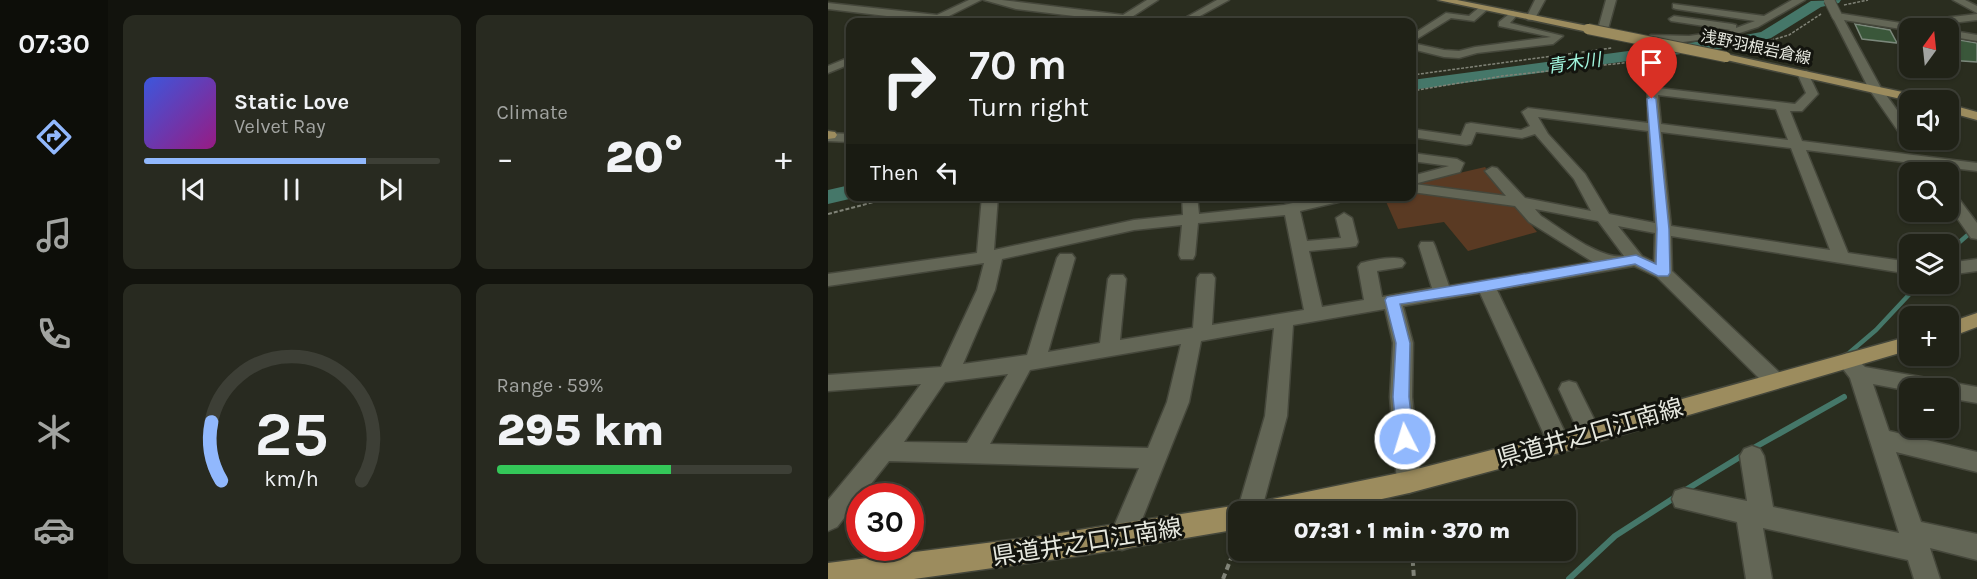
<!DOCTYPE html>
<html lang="en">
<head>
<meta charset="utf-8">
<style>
  :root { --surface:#202217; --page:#282a20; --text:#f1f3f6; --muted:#a2a4a1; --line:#3d3f36; --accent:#91b8fd }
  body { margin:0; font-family:Karla,"Noto Sans JP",sans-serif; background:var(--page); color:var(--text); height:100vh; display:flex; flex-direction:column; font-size:22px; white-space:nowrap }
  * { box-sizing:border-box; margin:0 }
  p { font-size:20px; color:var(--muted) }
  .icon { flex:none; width:33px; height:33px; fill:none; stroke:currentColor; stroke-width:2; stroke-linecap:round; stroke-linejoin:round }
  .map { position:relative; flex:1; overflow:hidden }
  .sheet { display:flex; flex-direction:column; gap:15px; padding:15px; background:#12130d; width:720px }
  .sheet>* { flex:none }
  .top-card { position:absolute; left:18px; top:18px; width:570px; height:183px; border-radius:12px; box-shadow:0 2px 4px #0004,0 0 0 2px var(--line); background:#202217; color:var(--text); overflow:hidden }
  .needle { width:39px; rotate:15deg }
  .fabs { position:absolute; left:1071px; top:18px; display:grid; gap:12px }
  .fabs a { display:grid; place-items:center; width:60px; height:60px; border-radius:12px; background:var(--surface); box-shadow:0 2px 4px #0004,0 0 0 2px var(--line); font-size:30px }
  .speed { position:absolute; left:18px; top:483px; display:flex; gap:12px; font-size:30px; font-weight:700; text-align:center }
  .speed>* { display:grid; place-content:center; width:78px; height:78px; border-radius:50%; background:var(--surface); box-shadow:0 2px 4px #0004,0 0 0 2px var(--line); line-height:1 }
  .speed .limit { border:9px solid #d22; background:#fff; color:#111 }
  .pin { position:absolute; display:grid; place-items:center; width:51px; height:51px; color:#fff; margin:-62px -26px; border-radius:50% 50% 50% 0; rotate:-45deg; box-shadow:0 0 6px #0007 }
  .pin .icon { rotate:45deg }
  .me { position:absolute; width:66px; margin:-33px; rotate:355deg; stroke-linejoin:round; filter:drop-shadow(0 0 4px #0008) }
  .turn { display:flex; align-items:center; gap:21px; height:126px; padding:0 24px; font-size:27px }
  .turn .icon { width:78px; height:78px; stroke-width:2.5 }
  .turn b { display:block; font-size:42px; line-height:51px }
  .then { display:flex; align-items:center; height:57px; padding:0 24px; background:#0003; gap:12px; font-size:22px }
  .big { font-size:45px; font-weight:800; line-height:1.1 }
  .sheet .widget { flex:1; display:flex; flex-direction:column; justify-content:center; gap:9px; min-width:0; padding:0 21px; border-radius:12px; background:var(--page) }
  .sheet .dial { align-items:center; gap:0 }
  .dial svg { height:156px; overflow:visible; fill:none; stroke:var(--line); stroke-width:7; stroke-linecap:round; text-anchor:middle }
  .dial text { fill:var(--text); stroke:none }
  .song { display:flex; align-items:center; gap:18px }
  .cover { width:72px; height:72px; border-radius:9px; background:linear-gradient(135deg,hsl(230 70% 55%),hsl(310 70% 35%)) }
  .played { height:6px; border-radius:3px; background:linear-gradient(90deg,var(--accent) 75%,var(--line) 75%) }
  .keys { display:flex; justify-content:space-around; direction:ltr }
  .heat { display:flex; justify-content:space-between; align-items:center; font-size:33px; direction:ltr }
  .charge { height:9px; border-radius:4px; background:linear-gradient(90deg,#34c759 59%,var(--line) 0) }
  .sheet .tiles { flex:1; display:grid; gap:15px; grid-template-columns:repeat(2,1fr) }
  .trip { position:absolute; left:400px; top:501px; width:348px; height:60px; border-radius:12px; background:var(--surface); box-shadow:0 2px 4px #0004,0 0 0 2px var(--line); font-weight:800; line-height:60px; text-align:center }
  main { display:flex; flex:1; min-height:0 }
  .dock { display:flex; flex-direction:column; width:108px; justify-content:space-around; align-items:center; background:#0d0e09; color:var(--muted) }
  .dock .icon { width:42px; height:42px }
  .dock .on { color:var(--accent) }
  .dock b { font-size:27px; color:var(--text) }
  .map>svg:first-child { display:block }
  .green { fill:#5a3a23 }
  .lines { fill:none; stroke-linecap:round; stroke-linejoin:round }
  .stream-far1 { stroke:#457769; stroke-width:4.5 }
  .stream { stroke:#457769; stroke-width:6 }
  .river { fill:#457769; fill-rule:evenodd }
  .building { fill:#3a573a; stroke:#7b887b; stroke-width:1.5 }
  .minor-casing { stroke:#45473b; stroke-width:3 }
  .major-casing { stroke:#45473b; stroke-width:3 }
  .path-far2 { stroke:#808377; stroke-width:1.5; stroke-dasharray:3 1.5; stroke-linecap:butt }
  .path-far1 { stroke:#808377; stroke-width:2; stroke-dasharray:4 2; stroke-linecap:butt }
  .path { stroke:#808377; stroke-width:4; stroke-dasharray:6 4; stroke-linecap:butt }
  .minor { fill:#636656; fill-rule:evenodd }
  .major { fill:#9c8c5e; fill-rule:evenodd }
  .minor-bridge-casing { stroke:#45473b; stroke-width:12; stroke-linecap:butt }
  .major-bridge-casing { stroke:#45473b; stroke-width:12; stroke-linecap:butt }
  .minor-bridge { stroke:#636656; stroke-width:10 }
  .major-bridge { stroke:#9c8c5e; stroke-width:10 }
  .route { fill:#91b8fd; stroke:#5e78a4; stroke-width:1.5 }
  .labels { text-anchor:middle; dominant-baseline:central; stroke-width:6; stroke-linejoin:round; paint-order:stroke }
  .far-street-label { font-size:16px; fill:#e5e7de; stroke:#13140e }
  .far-water-label { font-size:18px; font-style:italic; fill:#a1f6de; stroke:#13140e }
  .near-street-label { font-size:24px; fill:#e5e7de; stroke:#13140e }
</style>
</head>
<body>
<main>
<nav class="dock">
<b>07:30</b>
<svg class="icon on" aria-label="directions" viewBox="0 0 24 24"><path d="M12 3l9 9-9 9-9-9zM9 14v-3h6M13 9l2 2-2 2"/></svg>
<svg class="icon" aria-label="music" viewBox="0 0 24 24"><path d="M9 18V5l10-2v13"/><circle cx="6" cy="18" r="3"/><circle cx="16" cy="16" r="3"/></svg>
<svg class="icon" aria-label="phone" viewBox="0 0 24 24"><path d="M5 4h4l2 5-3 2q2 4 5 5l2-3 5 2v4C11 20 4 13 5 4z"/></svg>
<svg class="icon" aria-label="climate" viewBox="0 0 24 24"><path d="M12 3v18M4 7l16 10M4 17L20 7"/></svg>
<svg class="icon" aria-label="car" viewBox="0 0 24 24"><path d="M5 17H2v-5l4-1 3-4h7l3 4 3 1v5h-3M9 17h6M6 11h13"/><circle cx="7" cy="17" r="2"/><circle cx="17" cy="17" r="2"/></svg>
</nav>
<section class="sheet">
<div class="tiles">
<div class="widget">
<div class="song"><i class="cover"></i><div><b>Static Love</b><p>Velvet Ray</p></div></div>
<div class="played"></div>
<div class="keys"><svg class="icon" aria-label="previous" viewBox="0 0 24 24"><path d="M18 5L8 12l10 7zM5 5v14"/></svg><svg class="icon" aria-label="pause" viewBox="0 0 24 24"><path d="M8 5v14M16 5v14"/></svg><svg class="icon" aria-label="next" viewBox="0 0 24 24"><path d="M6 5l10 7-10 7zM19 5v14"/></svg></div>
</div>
<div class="widget"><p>Climate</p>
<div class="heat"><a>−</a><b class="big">20°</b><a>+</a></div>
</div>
<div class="widget dial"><svg viewBox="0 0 100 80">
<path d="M14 69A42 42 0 1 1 86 69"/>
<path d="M14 69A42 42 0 0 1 9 39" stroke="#91b8fd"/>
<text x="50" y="56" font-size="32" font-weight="700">25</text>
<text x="50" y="72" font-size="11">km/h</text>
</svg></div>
<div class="widget"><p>Range · 59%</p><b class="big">295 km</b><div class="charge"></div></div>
</div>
</section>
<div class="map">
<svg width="1149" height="579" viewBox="0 0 1149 579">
  <rect width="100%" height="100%" fill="#2a2d1f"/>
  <path class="green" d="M657 167 709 232 640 251 616 222 570 229 556 197 584 196V184Z"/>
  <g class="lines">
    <path class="stream-far1" d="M1120 252 1149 227
      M1021 353 1048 330 1091 284"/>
    <path class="stream" d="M922 450 1016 397
      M856 491 915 455
      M741 579 787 536 849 496"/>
    <path class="river" d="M1013 0 1011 3 993 7 943 38 912 46 584 90V80L912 36 933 32 983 1Z
      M22 185V196L30 197 0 204V190Z"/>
  </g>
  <path class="building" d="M1027 24 1062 30 1069 43 1034 39Z
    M1120 38 1149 43V62L1120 60Z"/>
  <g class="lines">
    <defs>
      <path id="minor" d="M141 0H153L109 22 0 9V3L109 15Z
        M156 0H174L295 15 319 0H330L296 22 188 9Z
        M389 0H401L361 22H350Z
        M707 0H717L706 20H700L698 18Z
        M778 0H788L780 29 775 32 770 29Z
        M964 0H977L930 27 902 36 847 43 823 41 818 38 823 35 861 36 903 30 843 21 841 19 846 16 904 24 908 25V28L927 21 848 9 845 8V4L936 16Z
        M1125 0H1137L1149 6V13Z
        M653 6 661 8 646 21 623 18 584 42V35L618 13 641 16Z
        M685 11 690 14 682 23 735 36 725 44 649 53 631 58 616 57 584 49V43L616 50 631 51 647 47 723 37 671 26V22Z
        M1009 13 1073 23 1149 14V20L1073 29 1016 20 1053 88 1082 128V140L1087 141H1077L1041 89 1004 16Z
        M1120 30 1149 35V41L1120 36Z
        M22 57V64L0 73V66Z
        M825 57 831 60 830 88 967 104 978 93 969 73 971 71H979L990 94 974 111H962L974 141 1149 163V171L978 150 1020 253 1082 262V274L843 236 844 271 954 375 957 381 954 387 947 389 940 387 829 277 806 266 669 290 742 443 739 450 731 453 723 450 652 293 575 306 585 343 584 397 593 482 589 490 581 493 573 490 569 482 562 397 565 343 557 309 465 325 459 416 433 512H411V517L409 512 437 416 446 328 373 341 361 402 303 547 294 550 285 547 281 538 311 468 61 461 9 527 0 531V500L68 418 93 384 0 391V375L113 367 149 290 156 263 0 286V274L149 253 154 196H170L166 250 306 220 355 215 354 196H369L371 214 456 205 495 196H525L523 199 472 211 479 241 513 238 508 218 516 213 524 218 530 242 528 246 522 247 481 251 494 307 536 300 530 267 533 263C545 260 562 256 574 259L577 263 574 267 549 271 554 297 604 288 591 246 593 242H605L607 246 621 286 765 262 701 222 687 206 584 192V176L621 166 584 161V153L629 159 636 163 632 172 586 184 678 196 657 171 664 167 669 168 697 198 763 211 746 179 707 134 694 138 648 132 643 144 638 145 584 137V129L633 136 638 124 643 123 693 130 702 126 694 112 700 108 820 123 819 60ZM830 95 948 109 960 140 833 124ZM710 117 820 131 827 223 781 214 757 174 720 134ZM833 132 963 148 1002 250 843 226ZM707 209 770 221 796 256C772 260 734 229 713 216ZM457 215 476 310 384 325 387 278 384 274H372L369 278 365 328 292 340 298 279 295 275H283L280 279 272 343 220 352 247 258 244 254H232L229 258 199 355 135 364 167 290 174 259 306 230 354 225 351 255 353 259H365L367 255 370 223ZM790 226 827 233 826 262 814 256ZM353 344 339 402 320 448 162 444 202 370ZM180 374 139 443 76 442 117 382Z
        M0 133 22 134V142L0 141Z
        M1120 190 1125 191 1149 223V239L1143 238 1120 205Z
        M1149 259V271L1120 275V263Z
        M1019 353 1026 356 1037 367 1149 387V403L1120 398V388H1082V391L1045 384 1061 431 1149 452V472L1068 452 1093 522 1149 534V560L1102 548 1112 579H1086L1080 560 935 528 944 579H918L909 522 847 507 844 499 847 491 856 488 919 501 912 456 916 449 924 446 932 449 936 456 945 507 1071 533 1022 378 1009 361 1012 356Z
        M741 381 748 383 773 433 770 440 762 442 754 440 751 433 731 389 734 383Z"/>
      <path id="major" d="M610 0H629L760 26 765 29 760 32Z
        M898 54 1093 96 1099 100 1082 101 894 59V55Z
        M1120 104 1149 112V120L1120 112Z
        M0 131 7 132 9 135 7 138 0 139Z
        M1149 313V327L1120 338V323Z
        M1082 336V350L731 453 581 493 495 512H428L431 504 440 500 581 471 731 433Z
        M411 505 421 512H411V529L257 555 86 579H0V563L206 537Z"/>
    </defs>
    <use href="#minor" class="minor-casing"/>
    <use href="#major" class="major-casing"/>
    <path class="path-far2" d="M1016 5 1040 0
      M913 49 961 35 993 14
      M584 75 784 48
      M584 91 674 76 814 61"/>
    <path class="path-far1" d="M0 214 69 196"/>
    <path class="path" d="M582 499V512
      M584 550 586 579
      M395 579 411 538"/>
    <use href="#minor" class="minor"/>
    <use href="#major" class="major"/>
    <defs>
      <path id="minor-bridge" d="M1001 0 1009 16"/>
      <path id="major-bridge" d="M760 29 898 57"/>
    </defs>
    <use href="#minor-bridge" class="minor-bridge-casing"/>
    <use href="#major-bridge" class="major-bridge-casing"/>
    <use href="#minor-bridge" class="minor-bridge"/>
    <use href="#major-bridge" class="major-bridge"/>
  </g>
  <path class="route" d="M824 96 828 99 841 229 842 273 840 276H830L807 264 659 291 572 304 582 343 581 397 586 439 583 444 577 447 571 444 569 439 565 397 568 343 557 300 559 297 808 255 828 264 829 229 819 99Z"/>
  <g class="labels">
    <g class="far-street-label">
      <text transform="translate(928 47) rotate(12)">浅野羽根岩倉線</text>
    </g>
    <g class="far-water-label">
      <text transform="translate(746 63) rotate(-8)">青木川</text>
    </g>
    <g class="near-street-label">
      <text transform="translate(762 433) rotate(-16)">県道井之口江南線</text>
      <text transform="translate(259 542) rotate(-9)">県道井之口江南線</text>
    </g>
  </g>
</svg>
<div class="fabs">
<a><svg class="needle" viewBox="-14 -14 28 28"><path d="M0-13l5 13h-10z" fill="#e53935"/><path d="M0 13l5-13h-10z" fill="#a2a4a1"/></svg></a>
<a><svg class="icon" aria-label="sound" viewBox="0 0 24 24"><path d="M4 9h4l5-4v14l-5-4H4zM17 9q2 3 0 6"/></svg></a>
<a><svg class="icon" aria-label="search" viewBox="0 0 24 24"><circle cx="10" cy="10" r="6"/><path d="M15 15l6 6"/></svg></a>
<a><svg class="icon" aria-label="layers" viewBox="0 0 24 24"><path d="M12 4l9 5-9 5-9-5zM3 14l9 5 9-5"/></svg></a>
<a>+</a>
<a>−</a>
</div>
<div class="speed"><div class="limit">30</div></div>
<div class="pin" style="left:824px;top:99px;background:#d93025"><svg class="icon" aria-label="arrive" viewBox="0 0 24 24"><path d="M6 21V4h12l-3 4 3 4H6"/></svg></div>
<svg class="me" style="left:577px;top:439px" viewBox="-20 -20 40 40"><circle r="17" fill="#91b8fd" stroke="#fff" stroke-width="3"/><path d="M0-11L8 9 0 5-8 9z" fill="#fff"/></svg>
<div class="trip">07:31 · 1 min · 370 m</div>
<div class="top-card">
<div class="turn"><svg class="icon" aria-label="right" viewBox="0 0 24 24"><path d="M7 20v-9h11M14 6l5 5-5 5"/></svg><div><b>70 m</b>Turn right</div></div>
<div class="then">Then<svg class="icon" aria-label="left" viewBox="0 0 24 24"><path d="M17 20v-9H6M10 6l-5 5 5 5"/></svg></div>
</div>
</div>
</main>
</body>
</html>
